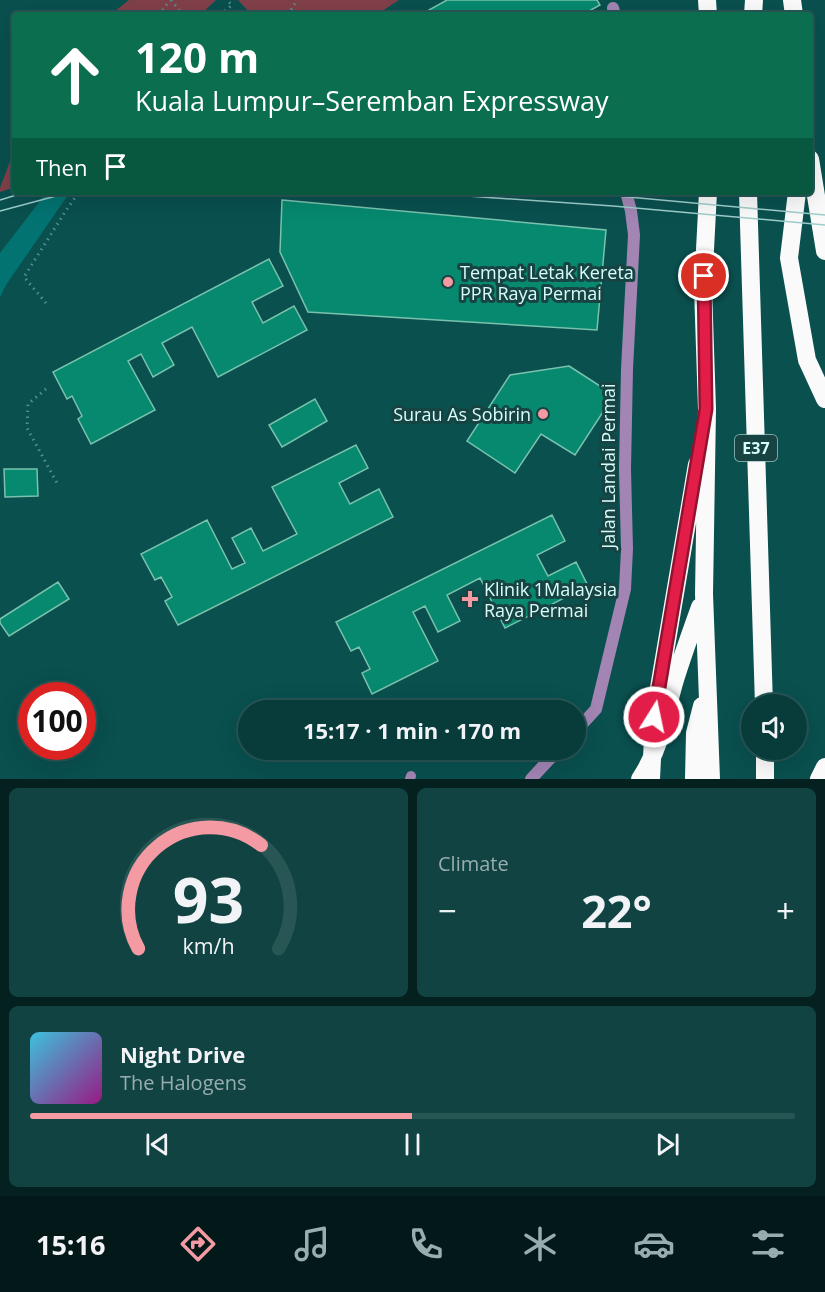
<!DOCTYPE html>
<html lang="en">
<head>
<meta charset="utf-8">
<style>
  :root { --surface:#073c3b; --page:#104342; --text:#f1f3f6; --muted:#98adaf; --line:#285655; --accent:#f49aa3 }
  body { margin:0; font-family:"Open Sans",sans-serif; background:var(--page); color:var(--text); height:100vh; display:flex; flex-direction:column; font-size:22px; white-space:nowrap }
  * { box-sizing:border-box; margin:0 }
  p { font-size:20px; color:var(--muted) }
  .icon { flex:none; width:33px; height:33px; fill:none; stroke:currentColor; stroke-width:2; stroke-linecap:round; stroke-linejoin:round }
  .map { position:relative; height:779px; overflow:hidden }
  .panel { display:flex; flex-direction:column; gap:9px; padding:9px; background:#042120; flex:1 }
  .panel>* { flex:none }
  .guide { position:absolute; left:12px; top:12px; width:801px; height:183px; border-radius:6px; box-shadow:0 6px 24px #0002,0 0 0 2px var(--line); background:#0b6e4f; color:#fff; overflow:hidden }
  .fabs { position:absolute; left:741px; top:694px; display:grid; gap:12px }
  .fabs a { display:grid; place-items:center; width:66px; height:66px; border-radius:50%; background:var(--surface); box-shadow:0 6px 24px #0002,0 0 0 2px var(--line); font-size:30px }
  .speed { position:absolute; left:18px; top:682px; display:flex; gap:12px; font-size:30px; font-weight:700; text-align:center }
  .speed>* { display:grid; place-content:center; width:78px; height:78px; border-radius:50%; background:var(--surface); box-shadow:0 6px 24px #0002,0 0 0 2px var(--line); line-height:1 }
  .speed .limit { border:9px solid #d22; background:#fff; color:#111 }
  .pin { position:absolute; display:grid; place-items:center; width:51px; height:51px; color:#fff; margin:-26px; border:3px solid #fff; border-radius:50%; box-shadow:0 2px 6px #0007 }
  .me { position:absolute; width:66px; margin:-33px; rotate:10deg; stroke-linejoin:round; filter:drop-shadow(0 0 4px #0008) }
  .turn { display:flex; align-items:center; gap:21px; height:126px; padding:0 24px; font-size:27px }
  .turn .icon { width:78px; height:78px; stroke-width:2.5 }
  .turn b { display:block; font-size:42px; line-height:51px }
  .then { display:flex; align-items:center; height:57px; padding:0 24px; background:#0003; gap:12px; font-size:22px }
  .big { font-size:45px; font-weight:700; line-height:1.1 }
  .panel .card { flex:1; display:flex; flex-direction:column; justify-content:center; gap:9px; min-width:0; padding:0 21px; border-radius:9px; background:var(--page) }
  .panel .dial { align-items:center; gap:0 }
  .dial svg { height:156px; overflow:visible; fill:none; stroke:var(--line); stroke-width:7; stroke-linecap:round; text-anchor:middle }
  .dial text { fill:var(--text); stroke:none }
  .song { display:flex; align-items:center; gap:18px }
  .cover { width:72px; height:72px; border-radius:9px; background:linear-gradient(135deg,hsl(190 70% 55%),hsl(310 70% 35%)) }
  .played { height:6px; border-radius:3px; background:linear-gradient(90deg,var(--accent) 50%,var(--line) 50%) }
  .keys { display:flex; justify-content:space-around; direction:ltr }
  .heat { display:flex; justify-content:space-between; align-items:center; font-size:33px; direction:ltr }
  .panel .tiles { flex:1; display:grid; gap:9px; grid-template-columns:1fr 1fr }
  .card:last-child { grid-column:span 2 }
  .trip { position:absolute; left:238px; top:700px; width:348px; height:60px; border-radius:30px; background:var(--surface); box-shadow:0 6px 24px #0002,0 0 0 2px var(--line); font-weight:700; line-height:60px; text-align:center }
  .dock { display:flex; height:96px; justify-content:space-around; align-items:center; background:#031818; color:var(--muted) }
  .dock .icon { width:42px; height:42px }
  .dock .active { color:var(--accent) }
  .dock b { font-size:27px; color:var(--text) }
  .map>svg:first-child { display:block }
  .green { fill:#814049 }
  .water { fill:#037371 }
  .pier { fill:#09504f }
  .building { fill:#06896f; stroke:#7ac2ad; stroke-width:1.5 }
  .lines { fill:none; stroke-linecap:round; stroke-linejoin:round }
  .path { stroke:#548f8e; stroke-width:3; stroke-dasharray:1.5 4.5; stroke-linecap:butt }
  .service { stroke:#a285b3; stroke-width:10 }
  .minor { stroke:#a285b3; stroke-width:12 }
  .motorway { stroke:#fafafa; stroke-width:18 }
  .tram { stroke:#9dcdcb; stroke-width:1.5 }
  .motorway-bridge { stroke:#fafafa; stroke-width:18 }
  .route-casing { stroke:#92132f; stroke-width:15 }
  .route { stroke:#e11d48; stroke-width:10 }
  .poi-dot { fill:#f49aa3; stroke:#174342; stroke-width:2 }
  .labels { text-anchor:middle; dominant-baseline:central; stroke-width:6; stroke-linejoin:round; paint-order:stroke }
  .shield { fill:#174342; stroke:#9dc6c4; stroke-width:1.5 }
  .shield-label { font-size:16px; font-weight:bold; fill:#d7fefc }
  .poi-label { font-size:18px; fill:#d7fefc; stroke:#174342; text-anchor:start }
  .street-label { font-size:18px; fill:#d7fefc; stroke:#174342 }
</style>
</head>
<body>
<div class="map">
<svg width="825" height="779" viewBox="0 0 825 779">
  <rect width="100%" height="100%" fill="#09504f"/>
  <path class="green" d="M129 0H399L376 15H110Z
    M15 148V187L0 192V188Z"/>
  <path class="water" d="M47 192H70L6 285 0 297V253Z"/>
  <path class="pier" d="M216 0H238L248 11 243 15H200Z"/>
  <path class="building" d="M447 0H597L600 5 582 15H420Z
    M282 200 606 230 597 330 308 312 280 252Z
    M269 259 283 286 252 302 263 323 294 306 307 330 218 377 192 327 162 343 174 365 153 377 141 354 128 361 155 410 91 444 78 419 82 416 72 396 67 399 53 372Z
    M569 366 614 395 575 455 541 434 515 473 467 441 510 375Z
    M315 399 327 421 282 447 269 425Z
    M356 445 368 468 339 483 350 504 379 489 393 517 178 625 165 601 172 597 161 577 155 580 141 554 207 520 232 569 245 563 232 538 251 528 263 551 297 534 272 487Z
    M4 469H37L38 496 5 497Z
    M552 515 565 541 537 555 548 576 576 562 588 586 505 628 480 578 447 595 460 621 438 632 425 606 413 612 438 661 372 694 362 673 370 669 359 647 351 651 336 622Z
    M58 582 69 599 9 636 0 623V619Z"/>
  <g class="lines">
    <path class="path" d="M171 0 183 15
      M159 15 170 0
      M220 15 232 5 227 0
      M288 15 297 0
      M46 303 24 277 65 212 79 192
      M46 389 28 404 27 428 57 483"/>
    <path class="service" d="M410 779 411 776"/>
    <path class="minor" d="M613 8 615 15
      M576 731 596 709 625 589 627 549 625 469 627 369 634 235 631 211 626 192
      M531 779 558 750"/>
    <path class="motorway" d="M707 0 708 15
      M792 0 794 15
      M753 15 754 0
      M810 159 825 251
      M708 192 703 288 707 409 704 594 711 779
      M748 192 764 705
      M797 192 789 258 807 360 825 399
      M654 717 697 464
      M765 750V779
      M640 779C660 750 665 715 674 683 682 657 691 632 700 607
      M694 779 695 733 702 706
      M819 779 825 767"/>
    <path class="tram" d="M410 192 613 206 825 225
      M574 192 825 215
      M0 200 26 192
      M0 211 71 192"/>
    <path class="motorway-bridge" d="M651 779 654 717"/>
  </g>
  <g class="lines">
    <defs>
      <path id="route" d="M654 717 706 409 704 276"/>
    </defs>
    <use href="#route" class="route-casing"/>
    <use href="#route" class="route"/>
  </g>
  <g class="poi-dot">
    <circle cx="448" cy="282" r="6"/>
    <circle cx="543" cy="414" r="6"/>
    <path d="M467 590h6v6h6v6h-6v6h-6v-6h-6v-6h6z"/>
  </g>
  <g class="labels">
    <rect class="shield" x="735" y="435" width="42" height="26" rx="4.5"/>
    <g class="shield-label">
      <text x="756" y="448">E37</text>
    </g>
    <g class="poi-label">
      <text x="460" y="272">Tempat Letak Kereta<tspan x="460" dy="21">PPR Raya Permai</tspan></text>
      <text x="531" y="414" text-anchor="end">Surau As Sobirin</text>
      <text x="484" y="589">Klinik 1Malaysia<tspan x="484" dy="21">Raya Permai</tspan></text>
    </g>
    <g class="street-label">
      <text transform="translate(608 466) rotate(-90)">Jalan Landai Permai</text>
    </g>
  </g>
</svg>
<div class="fabs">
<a><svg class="icon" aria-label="sound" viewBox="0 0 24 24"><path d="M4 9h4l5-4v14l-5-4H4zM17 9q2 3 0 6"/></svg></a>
</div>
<div class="speed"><div class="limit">100</div></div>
<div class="pin" style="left:704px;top:276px;background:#d93025"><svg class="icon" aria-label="arrive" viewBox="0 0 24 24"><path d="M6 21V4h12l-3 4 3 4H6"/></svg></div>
<svg class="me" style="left:654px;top:717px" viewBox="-20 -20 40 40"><circle r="17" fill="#e11d48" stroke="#fff" stroke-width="3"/><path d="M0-11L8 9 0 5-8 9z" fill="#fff"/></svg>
<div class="trip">15:17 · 1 min · 170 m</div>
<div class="guide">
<div class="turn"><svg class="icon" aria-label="ahead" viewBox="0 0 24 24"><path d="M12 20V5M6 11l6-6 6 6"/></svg><div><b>120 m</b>Kuala Lumpur–Seremban Expressway</div></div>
<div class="then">Then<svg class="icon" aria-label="arrive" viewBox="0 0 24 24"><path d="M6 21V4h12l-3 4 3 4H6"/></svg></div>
</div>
</div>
<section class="panel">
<div class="tiles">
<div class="card dial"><svg viewBox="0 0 100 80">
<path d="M14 69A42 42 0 1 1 86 69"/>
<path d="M14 69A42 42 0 0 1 77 16" stroke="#f49aa3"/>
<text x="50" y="56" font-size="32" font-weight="700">93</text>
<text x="50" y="72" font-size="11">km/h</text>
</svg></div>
<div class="card"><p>Climate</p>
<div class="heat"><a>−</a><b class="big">22°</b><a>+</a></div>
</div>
<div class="card">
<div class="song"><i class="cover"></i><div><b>Night Drive</b><p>The Halogens</p></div></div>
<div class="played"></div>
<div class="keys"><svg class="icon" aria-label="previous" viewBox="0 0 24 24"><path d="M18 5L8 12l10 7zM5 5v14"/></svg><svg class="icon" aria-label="pause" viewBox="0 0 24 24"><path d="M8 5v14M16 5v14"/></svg><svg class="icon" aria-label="next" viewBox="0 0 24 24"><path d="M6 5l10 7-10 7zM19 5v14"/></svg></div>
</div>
</div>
</section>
<nav class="dock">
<b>15:16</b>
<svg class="icon active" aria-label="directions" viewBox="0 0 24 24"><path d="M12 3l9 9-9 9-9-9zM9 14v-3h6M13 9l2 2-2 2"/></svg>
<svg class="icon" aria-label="music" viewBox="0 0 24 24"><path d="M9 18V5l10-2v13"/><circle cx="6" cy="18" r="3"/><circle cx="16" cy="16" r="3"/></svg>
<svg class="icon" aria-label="phone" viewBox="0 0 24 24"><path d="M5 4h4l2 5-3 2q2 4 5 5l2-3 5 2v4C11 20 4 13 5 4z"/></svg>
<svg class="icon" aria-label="climate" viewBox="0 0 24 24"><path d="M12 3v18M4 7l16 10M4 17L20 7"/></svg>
<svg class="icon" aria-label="car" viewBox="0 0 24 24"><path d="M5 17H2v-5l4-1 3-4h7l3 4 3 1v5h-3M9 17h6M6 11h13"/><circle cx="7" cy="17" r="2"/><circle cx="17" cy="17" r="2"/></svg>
<svg class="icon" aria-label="filters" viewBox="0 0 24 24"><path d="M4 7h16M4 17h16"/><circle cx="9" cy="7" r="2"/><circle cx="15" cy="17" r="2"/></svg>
</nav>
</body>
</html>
